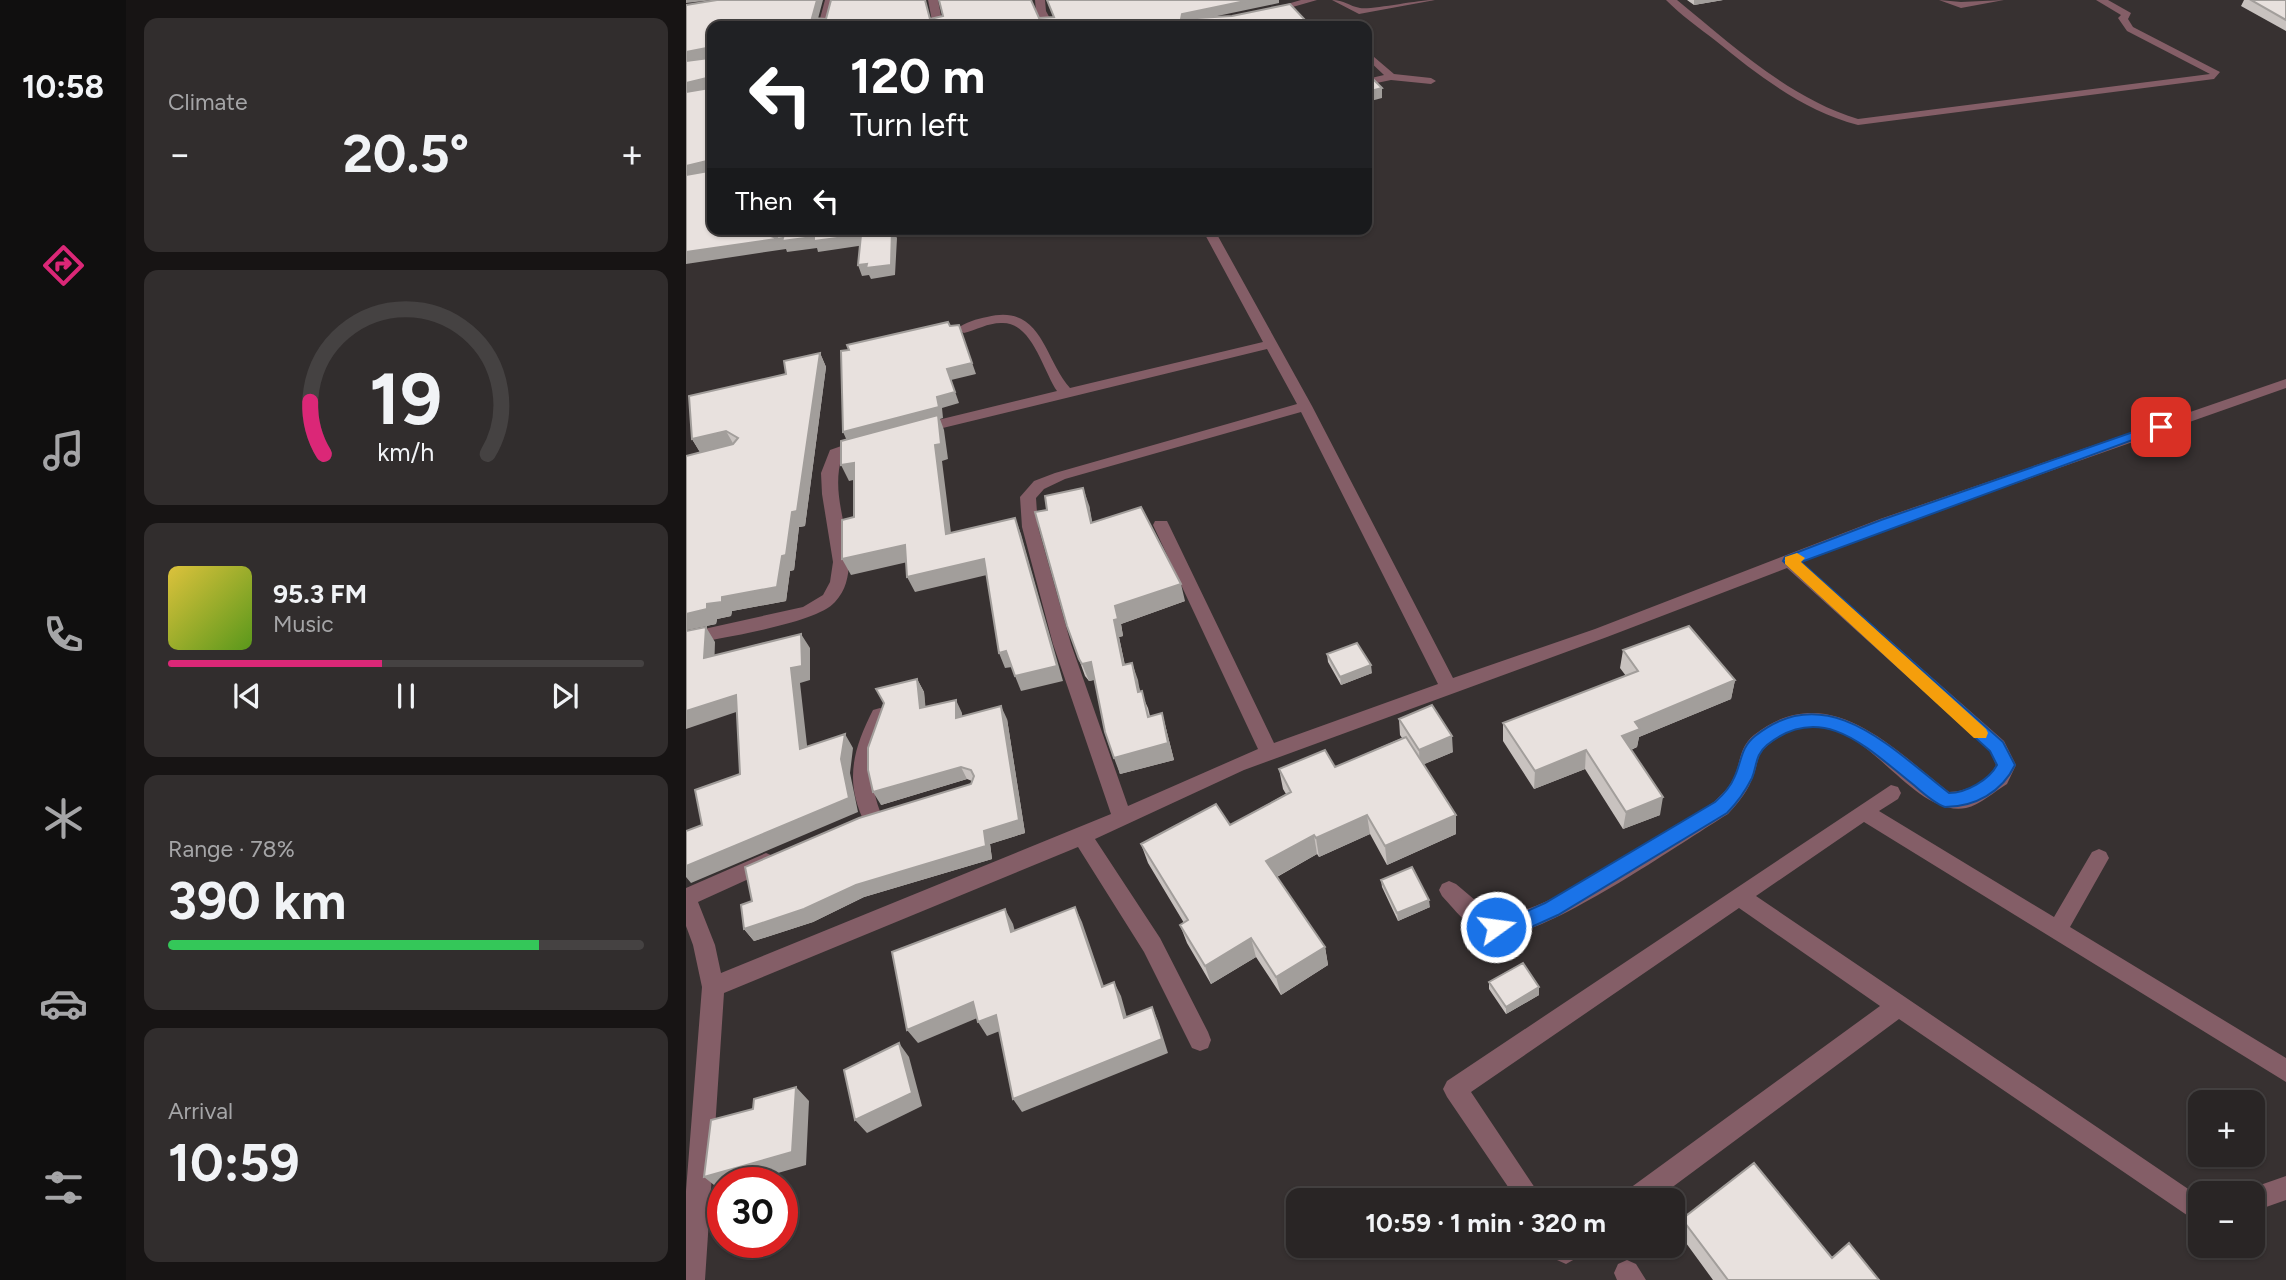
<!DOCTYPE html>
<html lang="en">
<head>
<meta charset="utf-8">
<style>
  :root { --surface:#292525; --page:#312d2d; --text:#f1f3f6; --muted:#a5a5a7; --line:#454242; --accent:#db2777 }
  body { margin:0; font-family:Figtree,sans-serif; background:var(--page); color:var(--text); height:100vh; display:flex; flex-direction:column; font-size:26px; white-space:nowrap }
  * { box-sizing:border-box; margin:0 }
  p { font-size:23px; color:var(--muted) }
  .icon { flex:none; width:38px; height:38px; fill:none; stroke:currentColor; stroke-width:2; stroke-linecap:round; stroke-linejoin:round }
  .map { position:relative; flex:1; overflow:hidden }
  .sheet { display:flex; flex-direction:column; gap:18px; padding:18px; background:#171414; width:560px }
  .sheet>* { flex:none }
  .guide { position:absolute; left:21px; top:21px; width:665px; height:214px; border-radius:14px; box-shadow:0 2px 5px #0004,0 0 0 2px var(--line); background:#202124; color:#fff; overflow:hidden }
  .buttons { position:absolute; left:1502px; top:1090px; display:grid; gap:14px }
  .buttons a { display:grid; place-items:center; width:77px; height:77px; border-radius:14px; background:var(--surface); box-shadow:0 2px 5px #0004,0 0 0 2px var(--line); font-size:35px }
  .speed { position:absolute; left:21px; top:1167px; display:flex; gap:14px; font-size:35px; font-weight:700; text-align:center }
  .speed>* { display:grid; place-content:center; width:91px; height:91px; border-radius:50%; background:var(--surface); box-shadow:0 2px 5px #0004,0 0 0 2px var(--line); line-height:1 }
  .speed .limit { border:10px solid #d22; background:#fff; color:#111 }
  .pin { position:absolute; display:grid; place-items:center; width:60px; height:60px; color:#fff; margin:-30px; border-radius:14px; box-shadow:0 4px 10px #0006 }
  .me { position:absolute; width:77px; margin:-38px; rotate:76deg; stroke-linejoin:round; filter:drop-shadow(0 0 5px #0008) }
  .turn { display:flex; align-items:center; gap:24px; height:147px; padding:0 28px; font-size:32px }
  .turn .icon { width:91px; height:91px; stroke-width:2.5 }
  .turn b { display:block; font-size:49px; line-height:60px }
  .then { display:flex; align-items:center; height:66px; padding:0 28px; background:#0003; gap:14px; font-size:26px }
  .big { font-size:52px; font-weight:700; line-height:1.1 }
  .sheet .widget { flex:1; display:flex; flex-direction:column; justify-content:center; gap:10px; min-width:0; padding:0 24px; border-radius:14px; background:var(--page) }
  .sheet .dial { align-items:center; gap:0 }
  .dial svg { height:182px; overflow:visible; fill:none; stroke:var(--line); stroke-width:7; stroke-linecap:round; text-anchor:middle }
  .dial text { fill:var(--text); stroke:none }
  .song { display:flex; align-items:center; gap:21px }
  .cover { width:84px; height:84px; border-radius:10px; background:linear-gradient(135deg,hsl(50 70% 55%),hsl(90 70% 35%)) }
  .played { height:7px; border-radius:4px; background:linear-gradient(90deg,var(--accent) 45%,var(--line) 45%) }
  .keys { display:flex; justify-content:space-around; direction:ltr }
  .heat { display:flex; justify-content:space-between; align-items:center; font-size:38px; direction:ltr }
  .charge { height:10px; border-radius:5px; background:linear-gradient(90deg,#34c759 78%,var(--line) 0) }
  .trip { position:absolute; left:600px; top:1188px; width:399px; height:70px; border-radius:14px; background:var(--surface); box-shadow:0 2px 5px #0004,0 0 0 2px var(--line); font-weight:700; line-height:70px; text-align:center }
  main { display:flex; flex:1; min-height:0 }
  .dock { display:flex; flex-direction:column; width:126px; justify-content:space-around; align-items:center; background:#100f0f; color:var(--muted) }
  .dock .icon { width:49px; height:49px }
  .dock .on { color:var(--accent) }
  .dock b { font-size:32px; color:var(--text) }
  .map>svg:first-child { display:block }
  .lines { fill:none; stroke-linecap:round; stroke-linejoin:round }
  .minor { fill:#845e67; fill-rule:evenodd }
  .wall { fill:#c8c2bf }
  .shaded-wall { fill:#a29e9b }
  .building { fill:#e8e1de; stroke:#a29e9b; stroke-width:2 }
  .route { fill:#1a73e8; stroke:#114b97; stroke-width:2 }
  .slow { fill:#f59e0b }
</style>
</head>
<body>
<main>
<nav class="dock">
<b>10:58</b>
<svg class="icon on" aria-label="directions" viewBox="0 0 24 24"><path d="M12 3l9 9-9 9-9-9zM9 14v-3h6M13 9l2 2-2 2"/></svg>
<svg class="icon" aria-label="music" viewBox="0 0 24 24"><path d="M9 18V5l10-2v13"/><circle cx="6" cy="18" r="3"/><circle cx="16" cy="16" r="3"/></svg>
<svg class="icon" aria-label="phone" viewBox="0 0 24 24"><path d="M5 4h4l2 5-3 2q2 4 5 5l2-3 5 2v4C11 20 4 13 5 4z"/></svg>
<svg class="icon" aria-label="climate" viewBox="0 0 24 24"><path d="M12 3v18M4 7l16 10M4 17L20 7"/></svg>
<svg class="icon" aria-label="car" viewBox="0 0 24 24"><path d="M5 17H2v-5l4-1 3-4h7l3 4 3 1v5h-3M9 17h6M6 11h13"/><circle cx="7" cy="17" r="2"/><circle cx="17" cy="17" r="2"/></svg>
<svg class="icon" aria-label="filters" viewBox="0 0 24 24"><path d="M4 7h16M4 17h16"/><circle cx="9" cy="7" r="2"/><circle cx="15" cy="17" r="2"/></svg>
</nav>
<section class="sheet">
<div class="widget"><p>Climate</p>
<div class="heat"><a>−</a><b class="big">20.5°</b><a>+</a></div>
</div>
<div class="widget dial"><svg viewBox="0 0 100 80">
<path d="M14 69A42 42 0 1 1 86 69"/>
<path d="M14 69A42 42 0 0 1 8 46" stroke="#db2777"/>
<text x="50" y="56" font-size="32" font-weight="700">19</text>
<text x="50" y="72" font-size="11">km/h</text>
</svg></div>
<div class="widget">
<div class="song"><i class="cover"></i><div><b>95.3 FM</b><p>Music</p></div></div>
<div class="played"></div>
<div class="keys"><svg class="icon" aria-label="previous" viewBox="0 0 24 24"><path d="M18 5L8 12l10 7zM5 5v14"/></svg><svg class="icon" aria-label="pause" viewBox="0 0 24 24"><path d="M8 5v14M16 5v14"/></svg><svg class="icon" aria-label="next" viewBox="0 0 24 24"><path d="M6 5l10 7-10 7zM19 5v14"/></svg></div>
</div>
<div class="widget"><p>Range · 78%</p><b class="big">390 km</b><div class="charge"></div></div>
<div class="widget"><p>Arrival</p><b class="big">10:59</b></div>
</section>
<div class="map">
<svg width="1600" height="1280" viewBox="0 0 1600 1280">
  <rect width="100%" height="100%" fill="#373131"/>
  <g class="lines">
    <path class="minor" d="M139 0H149L142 26H132Z
      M242 0H252L257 26H247Z
      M349 0H359L360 11 368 26H358L350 11Z
      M615 0H631L582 14 577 11Z
      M646 0C658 0 663 6 674 8 686 10 730 0 749 0L673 14Z
      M980 0H991C1046 45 1103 98 1172 119L1524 74 1441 31 1432 18 1435 15 1410 0H1422L1445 13 1442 19 1447 27 1534 72 1528 79 1172 125C1118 111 1073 76 1030 41 1013 28 995 15 980 0Z
      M1253 0 1275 2 1318 0 1275 8Z
      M681 51 708 74 745 78 750 81 745 84 705 80 681 85V79L698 75 681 59Z
      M516 229H528L626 406 767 678 909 629 1194 519 1600 379V388L1206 527 1115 562 1318 741 1330 765 1321 784C1309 791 1294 805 1280 808 1215 820 1166 675 1081 746 1071 754 1072 763 1068 774 1063 790 1053 802 1042 814 996 842 859 938 811 936 788 936 770 911 756 896L753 890 756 884 763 881 770 884 809 917C869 911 974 835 1028 802 1036 794 1043 788 1048 777 1055 762 1053 747 1068 735 1142 677 1205 747 1263 792 1280 792 1303 781 1310 765L1304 751 1101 568 921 637 558 770 409 839 474 938 522 1032 525 1040 522 1048 514 1051 506 1048 458 952 392 847 38 993 19 1280H0V1191L16 987 7 945 0 926V888L80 853 87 856 90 862 87 868 12 902 29 945 35 973 425 814 367 644 336 527 334 497 348 481 369 473 611 404 581 349 232 434 227 432V426L371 391C357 371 346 321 315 323 302 323 290 330 278 333L271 329C279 322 291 319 301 317 356 303 358 359 384 388L577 342ZM615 412 752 684 588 743 483 525 481 521H469L467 525 572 749 442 806 385 644 352 527 350 498 358 489 379 479Z
      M178 438 185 443 183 446 156 456C147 486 156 511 161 541 164 562 165 585 149 602 130 624 32 638 0 645V633L117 607 137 595 144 582 147 562 136 494 135 473 144 450Z
      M194 708 201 710 203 715C184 756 180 774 196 817L193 823 186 825 179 823C158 782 167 749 187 710Z
      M1205 785 1212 787 1215 793 1212 799 1193 811 1368 917 1406 852 1413 849 1420 852 1423 858 1384 927 1600 1058V1082L1178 822 1070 896 1514 1197V1224L1213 1019 969 1200H937L940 1191 1194 1006 1053 908 785 1092 857 1200H831L761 1097 757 1089 761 1081Z
      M1600 1176V1200L1566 1212V1194H1556L1557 1191Z
      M863 1246H900L896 1255 880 1264 871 1260Z
      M941 1260 950 1264 960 1280H931L928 1273 932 1264Z"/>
  </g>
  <path class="wall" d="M1001 0H1037L1008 5Z
    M1558 0H1600V31L1555 6Z
    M134 353 140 367 119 526 113 527 108 570 104 571 100 601 46 611 45 616 31 619 30 624 0 630V456L14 452 6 439 100 374Z
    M403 505 406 523 499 601 435 624 437 636 433 637 439 665 446 663 454 691 462 708 464 716 476 713 488 760 434 774 408 680 403 681 399 676 381 626Z
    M937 650 1049 680 1045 699 953 737 951 747 945 750 974 815 937 829 899 769 848 789 817 741V723L940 676 934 668Z
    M641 654 686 673 655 685 642 662Z
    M231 679 238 692 239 707 276 713V717L321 719 339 833 304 844 306 859 178 897 127 922 68 941 58 929 66 901 285 784 286 781 281 779 195 805Z
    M713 719 767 752 738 764 770 834 701 865 684 834 633 857 631 854 591 877 639 947 642 965 595 995 570 957 525 984 501 943 494 925 498 923 462 863 455 844 544 825 600 794 597 789 593 769 649 767 716 738 714 735Z
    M695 880 744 907 712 921 696 887Z
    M803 982 853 995 820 1014 803 989Z
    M996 1219 1146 1258 1193 1280H1027L992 1232Z"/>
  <path class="shaded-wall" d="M0 0H27L0 3Z
    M131 0H137L130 26 126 18Z
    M564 0H593V3L498 23 495 19 496 14Z
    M1008 0H1037L1008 5Z
    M621 22 622 26H598Z
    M21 48 26 57 0 62V52Z
    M21 78 26 87 0 93V83Z
    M696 88V98L681 102V92Z
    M21 161 26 171 0 177V166Z
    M79 229H85L83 240 97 238 175 235 179 245 132 252 131 248 101 252 100 249 0 264V252L78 234Z
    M206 229 211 238 209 275 185 279 183 275 176 276 172 265Z
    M210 229H265L213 237Z
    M273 325 290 374 265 380 273 403 256 408 257 418 254 419 258 430 262 459 256 461 267 549 162 443 157 432 261 369Z
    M134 353 140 367 119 526 113 527 108 570 104 571 100 601 46 611 45 616 31 619 30 624 0 630V614L36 597 96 556 106 512Z
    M40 431 48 445 15 454 6 439Z
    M168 463 176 478 163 481 155 465Z
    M397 488 403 505 410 541 405 523Z
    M329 518 335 534 377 681 335 691 329 676Z
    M219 545 226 561 165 575 156 559Z
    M298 559 305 574 229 592 221 577Z
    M495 584 499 601 435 624 437 636 433 637 442 682 437 665 428 620 429 606Z
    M20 627 29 642 28 672 18 658Z
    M115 634 124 648V680L114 683 123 763 114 749 105 668Z
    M320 651 326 667 319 668 313 653Z
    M405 662 411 679 403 681 396 664Z
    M446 663 452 680 457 709 452 692Z
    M685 665 686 673 655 685 654 677Z
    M231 679 238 692 241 721 234 708Z
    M1049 680 1045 699 953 737 951 747 934 754 936 736 949 722Z
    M50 695 59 709 0 729V711Z
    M270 700 276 713 277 731 270 718Z
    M315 706 321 719 339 833 304 844 306 859 178 897 127 922 68 941 58 929 170 885 298 831Z
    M476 713 488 760 434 774 428 758Z
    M159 734 167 748 164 773 172 812 5 883 0 877V866L155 759Z
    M766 736 767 752 734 766 733 750Z
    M900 750 899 769 848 789 849 771Z
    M275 767 281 779 195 805 187 792Z
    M977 797 974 815 937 829 940 812Z
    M681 815 684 834 633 857 630 838Z
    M770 815V834L701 865 699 846Z
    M628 835 631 854 585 880 580 861Z
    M743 900 744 907 712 921 711 913Z
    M389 907 396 922 423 1001 416 987Z
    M319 909 327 924 333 947 325 932Z
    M565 938 570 957 525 984 519 966Z
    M639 947 642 965 595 995 590 977Z
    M428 982 435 996 445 1032 438 1018Z
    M853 987V995L820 1014V1007Z
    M287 1002 296 1016 232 1043 221 1030Z
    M466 1007 472 1021 482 1053 336 1112 327 1099Z
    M310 1015 319 1029 301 1036 292 1022Z
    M213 1043 223 1057 236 1106 181 1133 169 1120Z
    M110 1087 123 1101 120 1165 56 1183H37V1188L33 1189 18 1177Z"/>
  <path class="building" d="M31 0H131L126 18 140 19 145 0H239L244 19 257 16 253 0H345L353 18 368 17 361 0H564L496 14 495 19 546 16 604 4 621 22 598 26H599H26V229H79L78 234 91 238 93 229H206L205 265 180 268 181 264 172 265 175 235 128 241V237L96 241 97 238 0 252V175L23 171 21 161 0 166V92L24 88 21 78 0 83V61L24 58 21 48 0 52V5Z
    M1565 0H1600V20Z
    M681 77H685L696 88 681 92Z
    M262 322 264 326 273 325 286 363 261 369 269 392 251 397 253 407 157 432 155 351 163 350 161 345Z
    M134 353 111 511 106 512 100 555 96 556 91 587 36 597V602L21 604V609L0 614V456L47 444 52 438 40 431 6 439 3 396 100 374 98 361Z
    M252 415 255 444 249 445 260 534 329 518 371 666 329 676 320 651 313 653 298 559 221 577 219 545 156 559V520L168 517V463L155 465V441Z
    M397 488 405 523 455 507 495 584 429 606 432 619 428 620 437 665 446 663 452 692 456 691 462 717 476 713 482 743 428 758 419 732 405 662 396 664 393 659 381 626 349 512 361 510 359 496Z
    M1003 626 1049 680 949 722 954 729 936 736 977 797 940 812 900 750 849 771 817 723 952 671 937 650Z
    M20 627 18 658 115 634 116 666 105 668 114 749 159 734 155 759 163 798 0 866V831L16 825 9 790 54 774 50 695 0 711V631Z
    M671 643 685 665 654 677 641 654Z
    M231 679 234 708 270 700V718L315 706 333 820 298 831 300 846 170 885 118 909 58 929 55 905 66 901 59 867 173 818 285 784 288 776 285 770 275 767 187 792 182 770V748L198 703 190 689Z
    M746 705 766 736 733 750 713 719Z
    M720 737 770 815 699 846 681 815 630 838 628 835 580 861 639 947 590 977 565 938 519 966 494 925 502 920 455 844 530 804 544 825 605 792 593 769 639 750 649 767Z
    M726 867 743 900 711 913 695 880Z
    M389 907 416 987 428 982 438 1018 466 1007 476 1039 327 1099 310 1015 292 1022 287 1002 221 1030 206 952 319 909 325 932Z
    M837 963 853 987 820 1007 803 982Z
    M213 1043 226 1093 169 1120 158 1070Z
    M110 1087 106 1152 18 1177 25 1120 67 1109 68 1099Z
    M1068 1163 1146 1258 1163 1243 1193 1280H1042L996 1219Z"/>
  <path class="route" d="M1470 424 1482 427 1115 562 1317 742 1329 765C1316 792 1289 807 1259 807 1248 803 1238 794 1229 786 1184 751 1138 699 1081 745 1069 755 1071 766 1066 778 1059 792 1052 802 1041 813L872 915 830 934 804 933 801 927 804 921 828 917 859 903 1029 802C1037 795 1044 788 1048 778 1056 762 1054 748 1069 736 1141 678 1206 749 1263 793 1280 793 1303 780 1311 765L1304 751 1097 561 1099 557 1195 520Z"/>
  <path class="slow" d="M1111 553 1119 558 1115 562 1300 729 1302 733 1300 738H1288L1099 564V557Z"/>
</svg>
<div class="buttons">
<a>+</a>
<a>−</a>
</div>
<div class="speed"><div class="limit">30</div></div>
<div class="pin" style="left:1475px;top:427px;background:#d93025"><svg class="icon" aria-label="arrive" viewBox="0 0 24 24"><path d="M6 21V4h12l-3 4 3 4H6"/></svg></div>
<svg class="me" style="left:810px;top:927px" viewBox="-20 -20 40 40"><circle r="17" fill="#1a73e8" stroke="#fff" stroke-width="3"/><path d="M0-11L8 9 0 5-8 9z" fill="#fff"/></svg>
<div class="trip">10:59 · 1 min · 320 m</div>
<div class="guide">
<div class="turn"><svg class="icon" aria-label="left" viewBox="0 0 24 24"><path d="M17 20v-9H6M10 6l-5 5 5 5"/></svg><div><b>120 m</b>Turn left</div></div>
<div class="then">Then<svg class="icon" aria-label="left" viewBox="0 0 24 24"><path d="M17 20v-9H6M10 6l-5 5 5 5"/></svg></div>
</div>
</div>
</main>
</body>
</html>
